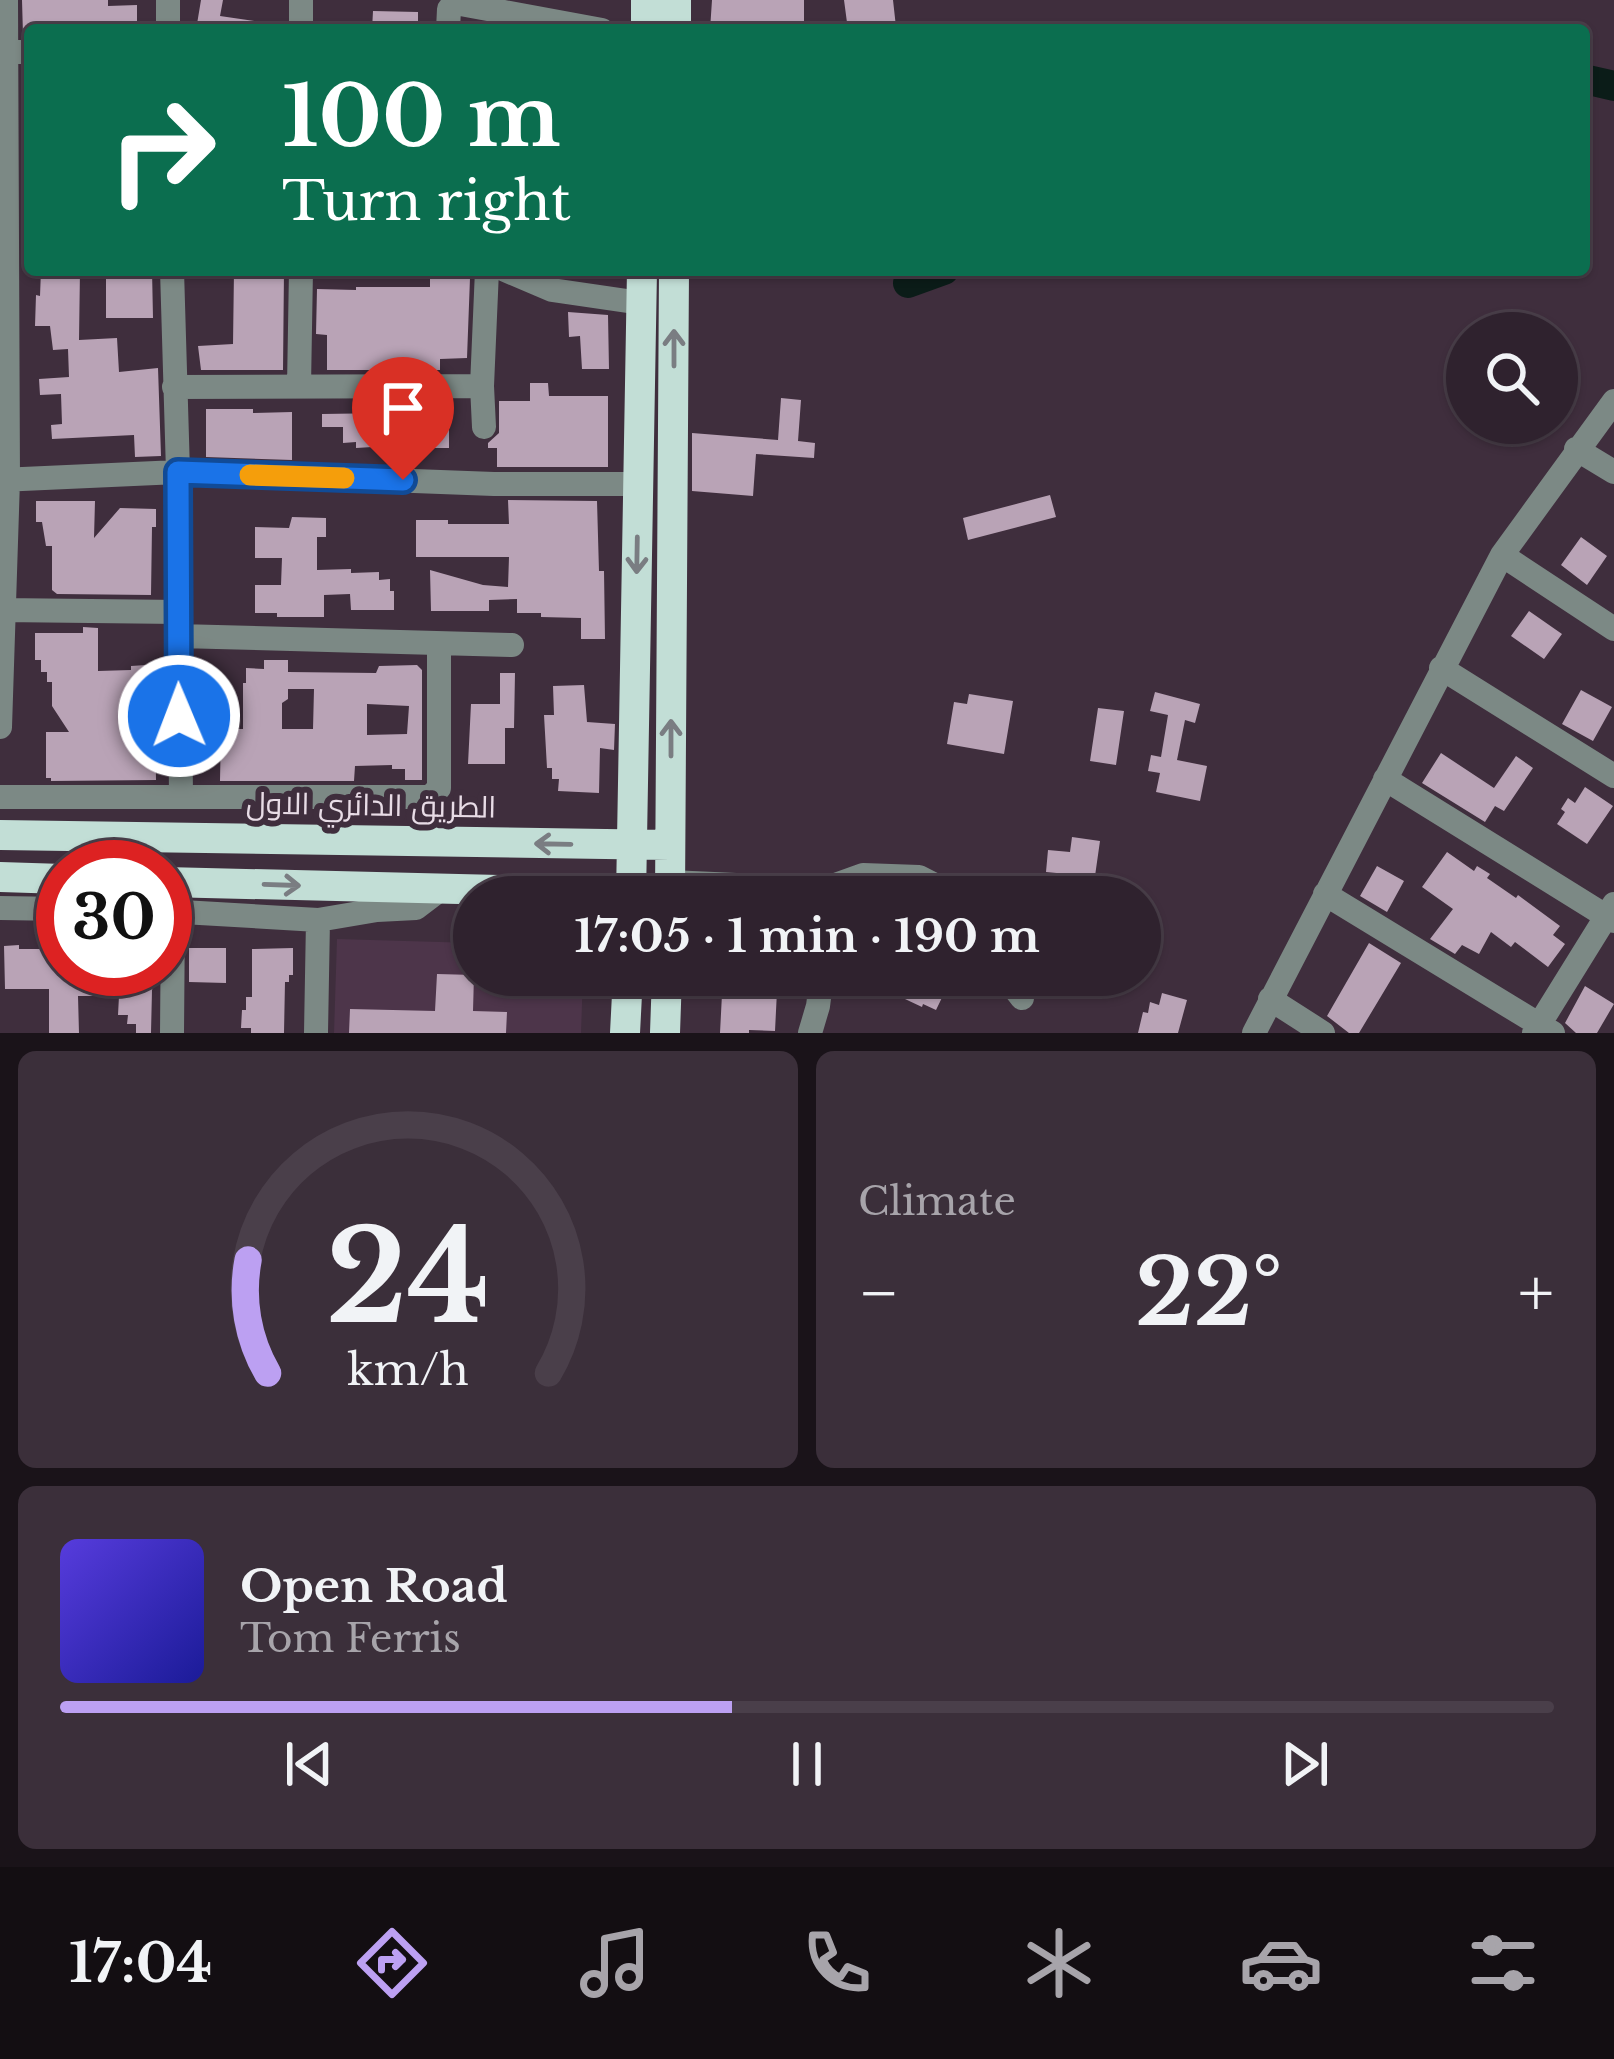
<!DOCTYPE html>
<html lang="en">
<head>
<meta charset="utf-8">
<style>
  :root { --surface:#2f222e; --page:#3b2f3a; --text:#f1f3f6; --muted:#a7a4aa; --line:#4a3f4a; --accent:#bca0f2 }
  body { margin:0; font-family:"Libre Baskerville",Cairo,serif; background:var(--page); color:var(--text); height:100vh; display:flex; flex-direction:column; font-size:45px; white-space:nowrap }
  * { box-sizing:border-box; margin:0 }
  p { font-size:39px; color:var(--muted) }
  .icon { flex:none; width:66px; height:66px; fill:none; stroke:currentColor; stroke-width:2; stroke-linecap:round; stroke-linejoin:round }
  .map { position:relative; height:1033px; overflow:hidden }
  .sheet { display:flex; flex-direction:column; gap:18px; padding:18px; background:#1a1319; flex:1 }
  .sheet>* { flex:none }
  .top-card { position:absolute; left:24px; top:24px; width:1566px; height:252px; border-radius:12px; box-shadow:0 3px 9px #0004,0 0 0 3px var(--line); background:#0b6e4f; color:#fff; overflow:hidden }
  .tools { position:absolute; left:1446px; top:312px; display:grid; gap:24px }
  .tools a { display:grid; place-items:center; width:132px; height:132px; border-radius:50%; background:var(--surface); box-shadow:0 3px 9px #0004,0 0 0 3px var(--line); font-size:60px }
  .speed { position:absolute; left:36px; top:840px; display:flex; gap:24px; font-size:60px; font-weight:700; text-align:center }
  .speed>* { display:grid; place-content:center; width:156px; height:156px; border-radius:50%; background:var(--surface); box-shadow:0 3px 9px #0004,0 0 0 3px var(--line); line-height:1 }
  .speed .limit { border:18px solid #d22; background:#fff; color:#111 }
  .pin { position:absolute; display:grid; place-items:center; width:102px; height:102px; color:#fff; margin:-123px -51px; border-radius:50% 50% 50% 0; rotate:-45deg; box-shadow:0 0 12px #0007 }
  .pin .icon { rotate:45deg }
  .me { position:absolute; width:132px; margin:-66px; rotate:359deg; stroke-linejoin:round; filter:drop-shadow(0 0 9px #0008) }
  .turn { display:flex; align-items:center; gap:42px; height:252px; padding:0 60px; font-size:54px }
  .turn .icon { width:156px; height:156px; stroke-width:2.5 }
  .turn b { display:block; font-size:84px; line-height:102px }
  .big { font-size:90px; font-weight:700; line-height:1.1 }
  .sheet .tile { flex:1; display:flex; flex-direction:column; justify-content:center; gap:18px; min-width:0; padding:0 42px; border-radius:18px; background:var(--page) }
  .sheet .dial { align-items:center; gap:0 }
  .dial svg { height:312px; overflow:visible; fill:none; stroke:var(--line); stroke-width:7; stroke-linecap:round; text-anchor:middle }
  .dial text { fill:var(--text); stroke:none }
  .song { display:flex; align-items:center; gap:36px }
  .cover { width:144px; height:144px; border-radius:18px; background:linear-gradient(135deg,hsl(250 70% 55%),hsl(240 70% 35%)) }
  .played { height:12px; border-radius:6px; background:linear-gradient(90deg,var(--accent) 45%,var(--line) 45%) }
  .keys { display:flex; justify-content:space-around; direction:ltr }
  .heat { display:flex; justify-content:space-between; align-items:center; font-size:66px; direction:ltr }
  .sheet .tiles { flex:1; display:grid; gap:18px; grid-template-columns:1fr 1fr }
  .tile:last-child { grid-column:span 2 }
  .trip { position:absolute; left:453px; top:876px; width:708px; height:120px; border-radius:60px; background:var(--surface); box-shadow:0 3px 9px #0004,0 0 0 3px var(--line); font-weight:700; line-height:120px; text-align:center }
  .tab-bar { display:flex; height:192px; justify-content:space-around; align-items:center; background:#130e12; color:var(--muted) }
  .tab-bar .icon { width:84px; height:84px }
  .tab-bar .current { color:var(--accent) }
  .tab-bar b { font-size:54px; color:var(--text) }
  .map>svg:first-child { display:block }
  .built { fill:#4d354a }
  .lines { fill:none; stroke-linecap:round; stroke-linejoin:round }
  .river { stroke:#0b1c18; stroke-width:30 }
  .building { fill:#b9a3b6; fill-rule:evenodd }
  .minor { stroke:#7c8985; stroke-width:24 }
  .major { stroke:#c2ded6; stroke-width:30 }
  .oneway { stroke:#7a7d82 }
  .route-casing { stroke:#114b97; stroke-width:30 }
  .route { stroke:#1a73e8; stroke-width:21 }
  .slow { stroke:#f59e0b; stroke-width:21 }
  .labels { text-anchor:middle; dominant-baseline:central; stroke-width:12; stroke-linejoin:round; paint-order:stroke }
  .street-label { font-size:30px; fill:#e8dce6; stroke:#3f2e3d }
</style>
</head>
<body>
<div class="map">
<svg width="1614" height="1033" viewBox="0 0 1614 1033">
  <rect width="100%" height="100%" fill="#3f2e3d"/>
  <path class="built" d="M337 939 474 943V975H583L581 1033H334Z"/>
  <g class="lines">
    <path class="river" d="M1584 79 1614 86
      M908 283 944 270"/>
  </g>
  <path class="building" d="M22 0H108V6L137 5V30H30V35H23Z
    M201 0H223L220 16 262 22V30H196Z
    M712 0H804V23H772L771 30H710Z
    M844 0H893L896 27 848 30Z
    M373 11 418 12V30H372Z
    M41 270H80L79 340 117 338 119 372 158 368 161 456 135 457 134 435 52 439 51 425 62 424 61 394 40 395 39 379 69 377 68 349 53 350 50 326H35L36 295 40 296Z
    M106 270H152L153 318H106Z
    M234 270H284L283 370H201L198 346 233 344Z
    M430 276 470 278 467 358 440 359V370H327V335L316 334 317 289 356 290V287H430Z
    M568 312 608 315 609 369H582L580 336 569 337Z
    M530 383H548L549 396H608V467H497V448H488V443L499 433V401H530Z
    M781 398 801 400 798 441 815 443 814 458 756 454 753 496 692 491V433L778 440Z
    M206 409H253V413L292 412V460L206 457Z
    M388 413 389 446 356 448V442L343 443V427H322V414Z
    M449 413V448H422V433H417V414Z
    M1050 495 1056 517 968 540 963 518Z
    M508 500 597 501 599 571H604L605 639H581V618L541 617V613H517V599L489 600V611H431L430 570 483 585 508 587 509 557H416V520H448V524H509Z
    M36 501H95L94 538 120 508 156 509V527H152L151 595 57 594 52 590V546H46L42 522H36Z
    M292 517 326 518V537H317V570L351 569V573L379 572V580L390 579V591H394V610H351L350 594 324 595V617H277V613H255V585H281L282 558H255V527L289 528Z
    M1581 537 1607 556 1587 585 1561 565Z
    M1529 611 1562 634 1544 659 1511 636Z
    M83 627 98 628V671L131 670V666L146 665V670H158L159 712H155L156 780 51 781V778H46V732H69L52 706V682H47V672H41V660H35V633H83Z
    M264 660H288V672L376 673 379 666 417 665 422 670V780H405V769H392V765L355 766 354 781H220L221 729H243V683H246V668L264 669ZM288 689H314L313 729H282V703L288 699ZM367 704 409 706 407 734 367 735Z
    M500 673H515L514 728H505V764H468L471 704H500Z
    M584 685 587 722 615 724 614 750 600 748 599 793 558 791 559 779H552V768H547L544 715H554L553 686Z
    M1581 690 1612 707 1593 741 1562 724Z
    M1155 692 1200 704 1195 723 1185 720 1177 760 1207 766 1200 801 1156 792 1160 773 1148 771 1151 755 1161 757 1168 715 1150 711Z
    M969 694 1013 701 1004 754 947 744 954 702 967 704Z
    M1098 708 1124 711 1116 765 1090 761Z
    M1441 753 1494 788 1516 756 1533 768 1504 811 1495 806 1485 822 1422 783Z
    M1585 787 1613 806 1587 844 1557 824 1565 812 1561 809 1568 798 1575 803Z
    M1072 837 1100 841 1092 897H1064L1067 874 1046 872 1048 850 1070 852Z
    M1447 852 1474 871 1477 866 1490 874 1487 878 1516 898 1518 895 1560 926 1553 935 1565 944 1548 967 1515 942 1511 947 1491 932 1479 954 1462 945 1455 954 1430 939 1453 909 1422 887Z
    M1377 866 1404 881 1387 912 1360 896Z
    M1369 943 1401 963 1359 1033H1349L1327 1016Z
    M19 945V949H61V969H156V982L152 990 151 1033H136V1024H127L128 1015H118L119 996H78L79 1033H49V989H5L4 946Z
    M189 948H226V983L189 982Z
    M293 948V975H289V982H285L284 1033H251V1028H241L242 1010H246V997H252V949Z
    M437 974 474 975 473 1011 507 1012 506 1033H349L350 1009 435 1011Z
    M723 975H804L803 993 777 991 775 1031 749 1030V1033H720Z
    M854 975H953L936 1010 923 1004 922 1007Z
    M1585 986 1614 1004 1597 1033H1576L1565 1023Z
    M1162 993 1187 1000 1178 1033H1138L1143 1012 1148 1013 1150 1002 1159 1005Z"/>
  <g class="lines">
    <path class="minor" d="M168 0V30
      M301 0V30
      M448 30 449 9 455 3 602 30
      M6 52H30
      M172 270 178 472 181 797
      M505 270 552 290 641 303
      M299 386 301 270
      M482 386 487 270
      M174 387 482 386 484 427
      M1576 449 1614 472
      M0 480 178 472 494 484H638
      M1502 555 1614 629
      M2 610 179 612
      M178 636 512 645
      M1441 668 1614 776
      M0 727 8 480 6 0
      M1385 779 1614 921
      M0 797H430L439 788V645
      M670 882 824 889 863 875 919 877 958 897
      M1325 894 1553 1033
      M0 908 63 909
      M165 911 318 920 377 910 416 908 441 889
      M1009 975 1011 984 1022 998
      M1270 999 1323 1033
      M172 1033 173 911
      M316 1033 318 920
      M810 1033 818 1006 822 975
      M1254 1033 1502 555 1614 401
      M1534 1033 1614 904"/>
    <path class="major" d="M646 0V30
      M676 30V0
      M0 835 670 845
      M0 877 63 879
      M165 882 544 891 650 897
      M631 897 642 270
      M670 897 674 270
      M625 1033 628 975
      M665 1033 667 975"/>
  </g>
  <defs><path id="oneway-shaft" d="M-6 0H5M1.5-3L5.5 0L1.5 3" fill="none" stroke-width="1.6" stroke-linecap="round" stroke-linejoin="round" transform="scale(3)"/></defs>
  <g class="oneway">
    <use href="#oneway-shaft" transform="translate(674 348) rotate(-90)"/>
    <use href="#oneway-shaft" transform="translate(637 555) rotate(91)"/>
    <use href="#oneway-shaft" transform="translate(671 738) rotate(-90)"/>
    <use href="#oneway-shaft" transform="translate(553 844) rotate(-179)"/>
    <use href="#oneway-shaft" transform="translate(282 885) rotate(2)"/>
  </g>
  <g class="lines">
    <defs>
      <path id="route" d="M179 716 178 472 403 480"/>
    </defs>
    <use href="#route" class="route-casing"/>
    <use href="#route" class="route"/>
    <path class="slow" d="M250 475 344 478"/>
  </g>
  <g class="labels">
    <g class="street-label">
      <text transform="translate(371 805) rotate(1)">الطريق الدائري الاول</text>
    </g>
  </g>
</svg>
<div class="tools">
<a><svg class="icon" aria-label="search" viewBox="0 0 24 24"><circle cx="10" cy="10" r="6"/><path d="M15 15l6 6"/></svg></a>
</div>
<div class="speed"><div class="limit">30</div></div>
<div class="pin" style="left:403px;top:480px;background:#d93025"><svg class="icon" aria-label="arrive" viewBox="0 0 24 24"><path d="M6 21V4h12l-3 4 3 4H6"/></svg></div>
<svg class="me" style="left:179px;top:716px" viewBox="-20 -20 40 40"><circle r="17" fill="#1a73e8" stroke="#fff" stroke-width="3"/><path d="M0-11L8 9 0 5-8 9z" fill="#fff"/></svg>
<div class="trip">17:05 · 1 min · 190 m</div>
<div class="top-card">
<div class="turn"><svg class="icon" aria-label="right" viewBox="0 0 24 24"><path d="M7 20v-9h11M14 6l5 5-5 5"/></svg><div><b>100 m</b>Turn right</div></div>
</div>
</div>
<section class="sheet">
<div class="tiles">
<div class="tile dial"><svg viewBox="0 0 100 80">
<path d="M14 69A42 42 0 1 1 86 69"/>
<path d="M14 69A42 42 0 0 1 9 40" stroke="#bca0f2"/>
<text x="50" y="56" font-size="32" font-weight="700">24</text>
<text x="50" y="72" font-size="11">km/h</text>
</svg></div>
<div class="tile"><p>Climate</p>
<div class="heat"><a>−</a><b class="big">22°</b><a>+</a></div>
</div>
<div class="tile">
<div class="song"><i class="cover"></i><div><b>Open Road</b><p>Tom Ferris</p></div></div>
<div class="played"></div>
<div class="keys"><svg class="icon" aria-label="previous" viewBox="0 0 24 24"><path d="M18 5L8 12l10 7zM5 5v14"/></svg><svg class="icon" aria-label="pause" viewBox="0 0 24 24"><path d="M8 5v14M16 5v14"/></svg><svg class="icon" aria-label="next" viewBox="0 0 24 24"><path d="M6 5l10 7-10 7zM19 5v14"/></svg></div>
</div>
</div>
</section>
<nav class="tab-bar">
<b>17:04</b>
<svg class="icon current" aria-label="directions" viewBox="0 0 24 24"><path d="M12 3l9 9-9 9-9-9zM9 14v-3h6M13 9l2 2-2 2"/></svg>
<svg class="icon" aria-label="music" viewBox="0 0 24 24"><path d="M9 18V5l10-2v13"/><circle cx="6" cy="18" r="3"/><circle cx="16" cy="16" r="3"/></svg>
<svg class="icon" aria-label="phone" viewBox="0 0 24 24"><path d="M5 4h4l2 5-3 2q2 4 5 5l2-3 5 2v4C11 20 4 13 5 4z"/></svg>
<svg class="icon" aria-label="climate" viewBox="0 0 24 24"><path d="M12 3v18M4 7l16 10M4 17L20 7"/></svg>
<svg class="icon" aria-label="car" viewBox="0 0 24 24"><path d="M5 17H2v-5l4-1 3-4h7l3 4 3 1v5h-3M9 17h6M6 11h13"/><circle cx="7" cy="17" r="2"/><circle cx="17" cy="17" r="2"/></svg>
<svg class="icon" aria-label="filters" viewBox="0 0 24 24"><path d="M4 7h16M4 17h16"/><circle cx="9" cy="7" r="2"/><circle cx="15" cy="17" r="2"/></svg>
</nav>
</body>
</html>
